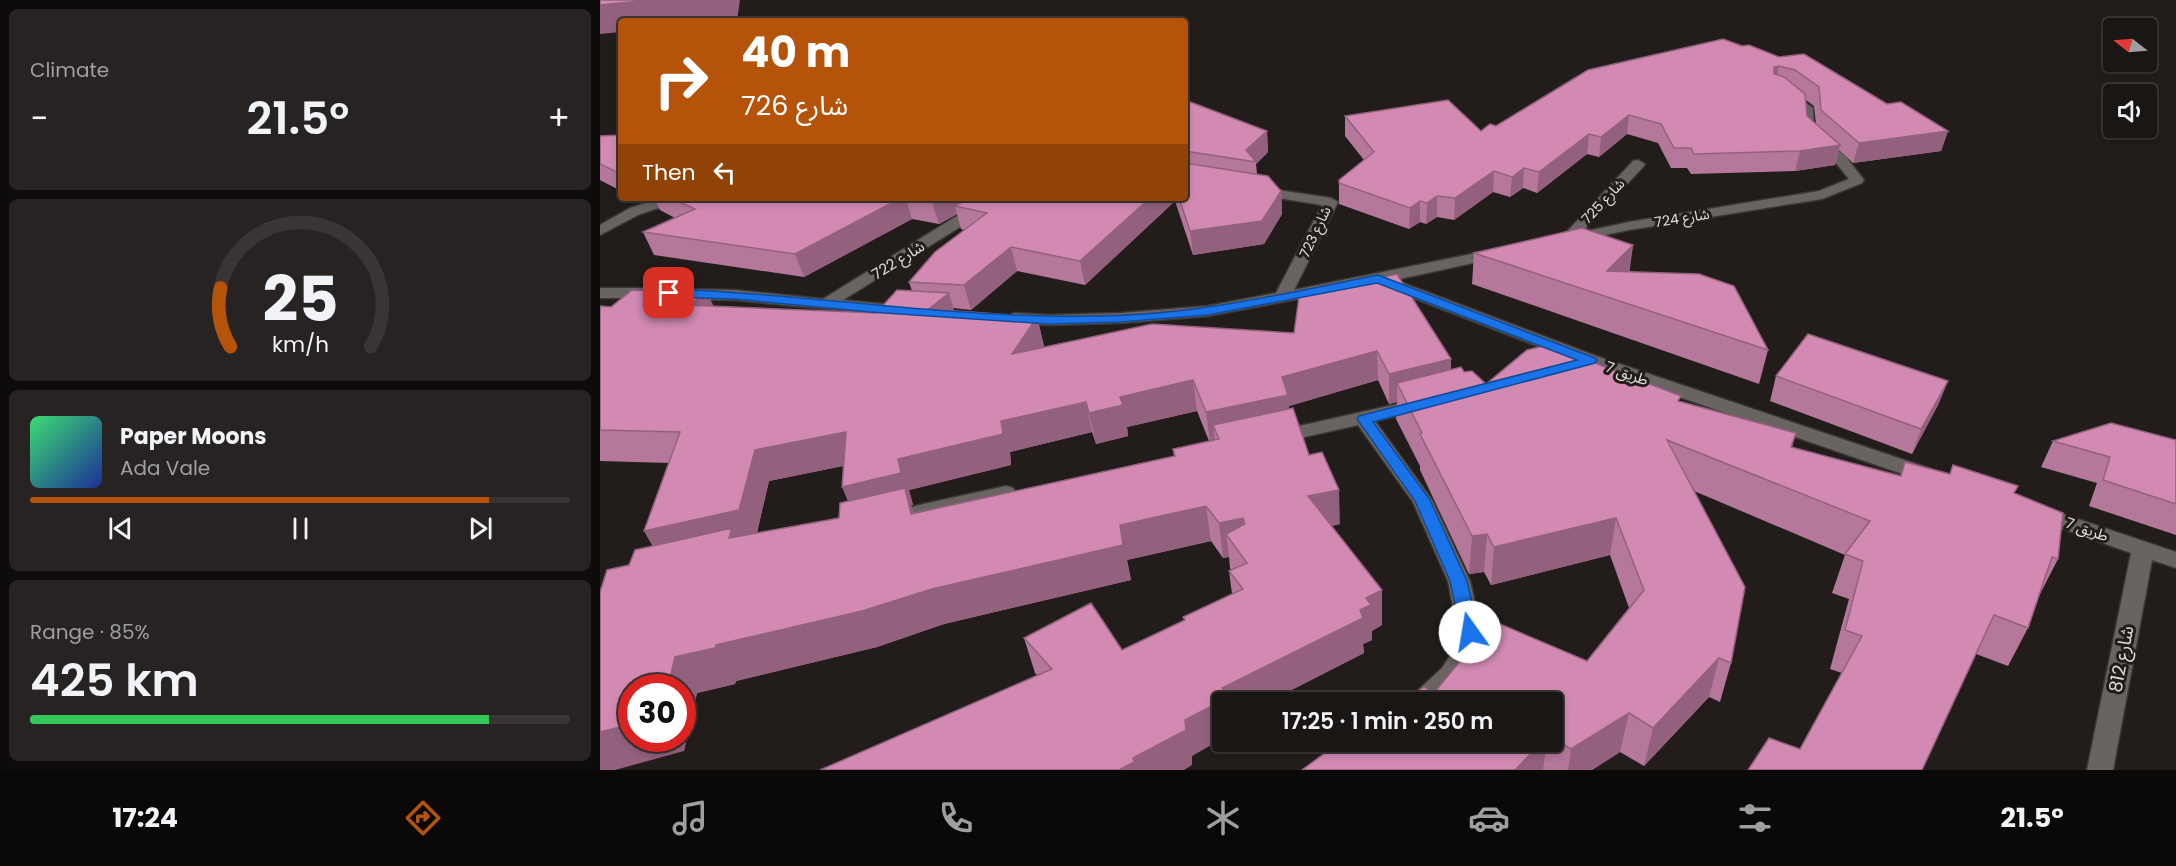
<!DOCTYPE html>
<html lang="en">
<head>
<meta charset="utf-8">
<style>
  :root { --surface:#1a1614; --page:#272322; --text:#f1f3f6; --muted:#9f9fa0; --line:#383534; --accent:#b45309 }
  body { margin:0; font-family:Poppins,"Noto Sans Arabic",sans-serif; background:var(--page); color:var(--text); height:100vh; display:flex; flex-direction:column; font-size:22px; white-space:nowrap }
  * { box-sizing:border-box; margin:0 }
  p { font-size:20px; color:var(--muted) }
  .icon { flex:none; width:33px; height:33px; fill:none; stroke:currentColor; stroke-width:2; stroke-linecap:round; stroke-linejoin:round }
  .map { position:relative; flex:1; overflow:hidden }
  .panel { display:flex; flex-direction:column; gap:9px; padding:9px; background:#0e0c0b; width:600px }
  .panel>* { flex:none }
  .top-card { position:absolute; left:18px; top:18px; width:570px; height:183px; border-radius:6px; box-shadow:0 3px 9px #0003,0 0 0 2px var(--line); background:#b45309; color:#fff; overflow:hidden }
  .needle { width:39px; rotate:287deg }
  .tools { position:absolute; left:1503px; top:18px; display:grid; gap:12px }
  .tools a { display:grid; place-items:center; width:54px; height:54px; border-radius:6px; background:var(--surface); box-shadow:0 3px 9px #0003,0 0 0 2px var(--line); font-size:30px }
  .speed { position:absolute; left:18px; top:674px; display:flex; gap:12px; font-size:30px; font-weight:700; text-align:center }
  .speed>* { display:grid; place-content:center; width:78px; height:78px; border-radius:50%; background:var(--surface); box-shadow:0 3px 9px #0003,0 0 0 2px var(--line); line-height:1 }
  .speed .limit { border:9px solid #d22; background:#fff; color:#111 }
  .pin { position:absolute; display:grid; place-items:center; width:51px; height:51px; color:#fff; margin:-26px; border-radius:12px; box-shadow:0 3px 9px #0006 }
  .me { position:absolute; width:66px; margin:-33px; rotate:347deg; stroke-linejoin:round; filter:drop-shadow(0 0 4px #0008) }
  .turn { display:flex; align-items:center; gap:21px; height:126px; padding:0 24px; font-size:27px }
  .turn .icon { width:78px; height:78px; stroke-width:2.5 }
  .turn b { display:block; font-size:42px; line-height:51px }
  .then { display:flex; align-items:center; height:57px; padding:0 24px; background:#0003; gap:12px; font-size:22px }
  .big { font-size:45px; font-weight:600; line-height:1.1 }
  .panel .widget { flex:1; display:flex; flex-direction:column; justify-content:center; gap:9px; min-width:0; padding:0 21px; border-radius:9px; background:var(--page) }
  .panel .dial { align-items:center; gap:0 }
  .dial svg { height:156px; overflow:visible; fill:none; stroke:var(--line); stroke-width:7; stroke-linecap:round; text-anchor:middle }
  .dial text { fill:var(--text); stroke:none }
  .song { display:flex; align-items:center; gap:18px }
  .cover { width:72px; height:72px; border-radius:9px; background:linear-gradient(135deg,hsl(140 70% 55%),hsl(230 70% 35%)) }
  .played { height:6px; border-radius:3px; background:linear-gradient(90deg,var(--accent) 85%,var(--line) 85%) }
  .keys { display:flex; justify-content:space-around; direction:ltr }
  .heat { display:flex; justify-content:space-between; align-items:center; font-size:33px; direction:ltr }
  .charge { height:9px; border-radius:4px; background:linear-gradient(90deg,#34c759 85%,var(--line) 0) }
  .trip { position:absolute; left:612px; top:692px; width:351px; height:60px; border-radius:6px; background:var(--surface); box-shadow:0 3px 9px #0003,0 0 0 2px var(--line); font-weight:600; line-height:60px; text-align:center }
  .tabs { display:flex; height:96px; justify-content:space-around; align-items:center; background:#0a0908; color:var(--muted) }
  .tabs .icon { width:42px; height:42px }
  .tabs .on { color:var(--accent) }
  .tabs b { font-size:27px; color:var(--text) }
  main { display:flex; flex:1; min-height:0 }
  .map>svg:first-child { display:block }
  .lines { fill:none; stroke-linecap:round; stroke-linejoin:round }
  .minor-casing { stroke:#3a3735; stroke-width:3 }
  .minor { fill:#696461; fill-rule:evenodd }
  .wall { fill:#b5779a; fill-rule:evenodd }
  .shaded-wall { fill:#93617d }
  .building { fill:#d28ab3; stroke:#93617d; stroke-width:1.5 }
  .route { fill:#1a73e8; stroke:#114b97; stroke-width:1.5 }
  .labels { text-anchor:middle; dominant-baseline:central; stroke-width:6; stroke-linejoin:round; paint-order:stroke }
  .far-street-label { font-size:14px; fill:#e0dddb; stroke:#221d1b }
  .street-label { font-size:15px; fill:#e0dddb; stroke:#221d1b }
  .near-street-label { font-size:18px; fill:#e0dddb; stroke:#221d1b }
</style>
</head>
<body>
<main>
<section class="panel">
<div class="widget"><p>Climate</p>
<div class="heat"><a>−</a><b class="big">21.5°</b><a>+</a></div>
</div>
<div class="widget dial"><svg viewBox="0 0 100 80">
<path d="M14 69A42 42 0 1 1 86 69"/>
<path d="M14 69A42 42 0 0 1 9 39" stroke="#b45309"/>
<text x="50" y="56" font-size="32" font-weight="700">25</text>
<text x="50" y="72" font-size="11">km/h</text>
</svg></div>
<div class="widget">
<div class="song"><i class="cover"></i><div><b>Paper Moons</b><p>Ada Vale</p></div></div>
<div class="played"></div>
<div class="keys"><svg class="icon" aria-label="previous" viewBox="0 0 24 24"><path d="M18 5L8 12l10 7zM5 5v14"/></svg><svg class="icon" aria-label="pause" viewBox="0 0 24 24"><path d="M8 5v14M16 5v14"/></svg><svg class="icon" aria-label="next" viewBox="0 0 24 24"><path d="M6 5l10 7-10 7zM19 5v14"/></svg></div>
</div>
<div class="widget"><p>Range · 85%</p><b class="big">425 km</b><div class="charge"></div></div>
</section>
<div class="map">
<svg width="1576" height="770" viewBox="0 0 1576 770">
  <rect width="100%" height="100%" fill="#221d1b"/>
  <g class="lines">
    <defs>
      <path id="minor" d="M1187 90 1213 108 1214 130 1246 157 1264 180 1262 183 1222 199 1029 230 967 243 960 239 1033 161 1038 160 1045 164 1043 167 982 232 1029 222 1219 191 1249 179 1236 163 1204 134 1203 112 1183 96V92Z
        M658 187 731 198 738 202 694 290 896 249 901 251 904 254 901 257 795 280 996 356 1331 469 1334 474 1331 479 1324 481 1317 479 984 364 777 284 608 316 521 323 449 325 414 323 406 318 414 313 449 315 521 313 608 306 676 293 722 205 653 194 651 191 653 188Z
        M62 198H83L81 201 40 214 0 235V225L30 208Z
        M368 209 375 213 368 222 243 300 303 306 311 311 309 314 303 316 134 300 85 299 77 294 85 289 134 290 223 299Z
        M0 288H52L60 293 52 298H0Z
        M820 399 827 401 829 405 827 409 775 421 832 500 870 581 882 632 876 653 860 682 838 702H810L813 695 842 668 853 651 858 632 848 581 813 502 758 425 677 443 670 441 667 437 670 433 677 431Z
        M406 486 413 488 416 493 413 498 319 519 312 517 309 512 312 507 319 505Z
        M1439 506 1576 552V568L1552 560 1513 770H1487L1531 553 1432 518 1429 513 1432 508Z"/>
    </defs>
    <use href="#minor" class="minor-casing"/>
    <use href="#minor" class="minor"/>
  </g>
  <path class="wall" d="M1123 39 1287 104 1348 131 1341 151 1253 163 1239 150 1235 165 1195 171 1091 174 1087 168H1071L1058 143 1027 134 999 157 987 154 937 193 923 188 910 197 893 192 854 220 837 217 826 224 820 222 809 229 739 204V183L764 160 745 136V116L881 131 896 126ZM1206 100 1214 106 1216 124 1207 116Z
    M585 100 667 131 668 152 656 164 657 174 681 191 682 214 664 244 593 255 575 201 485 285 417 271 371 310 353 308 354 311 437 317 444 346 443 347 552 324 851 359V369L864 372 886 384 1080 401 1196 433 1192 447 1300 476 1305 462 1350 474 1353 465 1415 493 1458 559 1438 598 1428 628 1408 666 1376 654 1200 749 1242 673 1230 669 1249 599 1232 593 1245 555 1094 491 1131 663 1120 702 1109 697 1044 766 1020 752 992 770H702L741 741H952V702L834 693 987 661 1029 608 1010 555 891 585 884 572 869 574 820 470V466L796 419 797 402 789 404 778 380 689 406V409L740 524 731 526 782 625 772 631V640L763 644 764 653 668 702H622L592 756V765L437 675 435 673 424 638 522 650 584 620 583 617 632 594 629 571 631 570 630 568 629 557 623 558 611 541 527 560 531 580 344 624 277 647 136 681 135 684 97 693 84 751 29 565 53 546 69 463 0 461V306L11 307H114L276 313 312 291 309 282 364 230 361 229 357 214 339 224 312 219 204 277 54 255 43 232 75 218 60 210 54 198 43 202 35 198H585ZM597 411 609 441 573 449 574 456 313 513 311 505H313L309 490 411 465 410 452 492 432 496 444 528 436 527 427ZM243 466 248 501 239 518 157 533 169 481Z
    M21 135V191L0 180V136Z
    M1033 245 1029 271 1168 350 1159 384 872 284 874 253Z
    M1176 376 1348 381 1338 405 1312 454 1170 401Z
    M1576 440V535L1489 506 1497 483 1441 467 1453 441Z"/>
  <path class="shaded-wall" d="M51 0H140L137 20 127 21H21V32L0 34V5Z
    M1179 66 1175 84 1170 86 1174 67Z
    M1029 115 1027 134 999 157 1001 137Z
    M667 131 668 152 656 164V162L646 150Z
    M1348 131 1341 151 1253 163 1259 143Z
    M989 134 987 154 937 193 939 172Z
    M1240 145 1235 165 1195 171 1200 151Z
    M924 168 923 188 910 197 912 177Z
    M894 171 893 192 854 220 855 198Z
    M681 191 682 214 664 244 593 255 590 231Z
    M837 196V217L826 224 827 203Z
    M41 198H54L43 202Z
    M301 198H306L312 219 204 277 195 254Z
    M339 198H367L369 207 355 206 357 214 339 224 332 202Z
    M550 198H574L575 201 485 285 480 261Z
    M820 201V222L809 229 810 208Z
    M1033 245 1029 276 1007 271Z
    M411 247 417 271 371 310 364 285Z
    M349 293 357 322 329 309Z
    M108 294 121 322 86 305Z
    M437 317 444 346 420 383 412 354Z
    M777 351 778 380 689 406 690 426 613 425 615 441 610 442 606 412 682 377Z
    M851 359 850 388 797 383V402L789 404V374Z
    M593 380 597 411 527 427 528 436 496 444 489 413 520 397Z
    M1348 381 1338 405 1312 454 1321 429Z
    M486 402 492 432 410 452 411 465 309 490 313 505H311L317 523 311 514 255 518 242 487 298 459 401 421Z
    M246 432 257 463 169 481 154 542 62 563 44 531 155 450Z
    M739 490 740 524 710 531 708 496Z
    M606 506 611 541 527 560 531 580 344 624 277 647 136 681 135 684 97 693 84 751 15 770H0V732L32 724V738H82V687H68L75 657 520 525Z
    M643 518 646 553 626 534 629 557 623 558 619 523Z
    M1016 518 1010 555 891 585 894 547Z
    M887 534 884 572 869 574 872 536Z
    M782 590V625L772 631V640L763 644 764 653 668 702H622V739L592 756V765L584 770H519L533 758 585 720 622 688 760 610 766 598Z
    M1119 658 1109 697 1044 766 1053 728Z
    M1029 713 1020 752 992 770H968L971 749Z
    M943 741H947L943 770H915Z"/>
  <path class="building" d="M0 0H51L0 5Z
    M1123 39 1142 46 1149 45 1179 57 1204 54 1287 104 1301 102 1348 131 1259 143 1221 110 1219 87 1195 70 1179 66 1174 67V74L1184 77 1205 94 1207 116 1240 145 1200 151 1094 154 1091 148H1074L1061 124 1029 115 1001 137 989 134 939 172 924 168 912 177 894 171 855 198 837 196 827 203 820 201 810 208 739 183V180L774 152 745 116 848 100 881 131 890 124 896 126 988 70Z
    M585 100 667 131 646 150 656 162 585 151Z
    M21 135V174L0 164V136Z
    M585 163 668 176 681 191 662 221 590 231 579 198H585Z
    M71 198H301L195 254 43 232 95 209Z
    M314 198H339L332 202Z
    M366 198H550L480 261 411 247 364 285 309 282 335 252 387 213 355 206 364 201Z
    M982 228 1033 245 1007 271 1099 274 1134 286 1168 350 874 253Z
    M797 274 851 359 789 374 777 351 682 377 688 395 606 412 593 380 520 397 523 405 489 413 486 402 401 421 403 434 298 459 301 473 242 487 246 432 155 450 139 510 44 531 80 432 0 430V306L11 307 32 290 108 294 86 305 276 313 297 290 349 293 329 309 437 317 412 354 552 324 694 333 699 297Z
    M1208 334 1348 381 1321 429 1176 376Z
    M948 345 1081 396 1078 401 1196 433 1191 447 1301 476 1305 462 1350 474 1353 465 1418 486 1414 493 1463 513 1458 559 1452 557 1428 628 1394 615 1322 770H1148L1169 738 1200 749 1262 636 1245 630 1263 561 1245 554 1270 521 1067 440 1145 587 1131 663 1119 658 1053 728 1029 713 971 749 952 738V702H799L824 687 834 693 893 621 987 661 1044 590 1016 518 894 547 887 534 872 536 820 434 822 433 797 383 861 367 864 372 872 371 886 384 927 350Z
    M693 408 709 455 722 452 739 490 708 496 782 590 766 598 771 605 760 610 763 618 622 688 629 697 585 720 586 730 533 758 534 762 519 770H220L452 669 424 638 491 603 522 650 585 620 583 617 643 589 629 571 647 563 626 534 645 524 643 518 619 523 606 506 520 525 523 545 332 589 262 611 116 645 115 648 75 657 68 687H32V724L0 732V592L7 570 29 565 35 550 132 528 129 538 239 518 240 503 305 488 311 514 575 456 573 449 619 439 613 425Z
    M1511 423 1576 440V504L1503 480 1510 457 1453 441Z
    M741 741H943L915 770H702Z"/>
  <path class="route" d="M778 275 995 358 997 360 995 363 773 422 830 500 867 581 879 632 877 637 870 639 864 637 861 632 850 581 815 501 757 419 759 416 977 360 777 283 608 315 520 322 449 324 270 312 134 299 69 297 63 293 69 289C196 293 322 314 449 316 502 317 556 315 608 307 665 299 721 286 778 275Z"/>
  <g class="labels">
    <g class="far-street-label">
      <text transform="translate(1003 201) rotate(-47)">شارع 725</text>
      <text transform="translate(1082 218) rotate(-9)">شارع 724</text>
      <text transform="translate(715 232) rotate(-65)">شارع 723</text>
    </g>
    <g class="street-label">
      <text transform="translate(298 260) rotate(-32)">شارع 722</text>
      <text transform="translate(1027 373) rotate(19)">7 طريق</text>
      <text transform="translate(1487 529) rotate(19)">7 طريق</text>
    </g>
    <g class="near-street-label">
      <text transform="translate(1521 659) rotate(-79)">شارع 812</text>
    </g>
  </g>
</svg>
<div class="tools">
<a><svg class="needle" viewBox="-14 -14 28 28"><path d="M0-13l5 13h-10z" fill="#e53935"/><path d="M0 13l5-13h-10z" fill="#9f9fa0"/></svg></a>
<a><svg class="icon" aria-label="sound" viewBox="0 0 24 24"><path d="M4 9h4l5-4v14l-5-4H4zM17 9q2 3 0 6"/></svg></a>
</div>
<div class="speed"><div class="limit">30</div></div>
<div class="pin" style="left:69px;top:293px;background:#d93025"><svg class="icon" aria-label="arrive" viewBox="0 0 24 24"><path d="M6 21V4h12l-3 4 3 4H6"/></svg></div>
<svg class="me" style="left:870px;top:632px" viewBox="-20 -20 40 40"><circle r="19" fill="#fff"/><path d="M0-13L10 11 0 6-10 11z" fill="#1a73e8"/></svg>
<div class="trip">17:25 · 1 min · 250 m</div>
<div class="top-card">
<div class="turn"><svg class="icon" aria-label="right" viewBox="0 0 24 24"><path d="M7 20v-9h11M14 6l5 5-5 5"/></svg><div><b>40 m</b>شارع 726</div></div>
<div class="then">Then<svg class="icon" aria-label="left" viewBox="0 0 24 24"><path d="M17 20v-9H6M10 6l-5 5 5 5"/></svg></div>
</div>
</div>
</main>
<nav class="tabs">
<b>17:24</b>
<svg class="icon on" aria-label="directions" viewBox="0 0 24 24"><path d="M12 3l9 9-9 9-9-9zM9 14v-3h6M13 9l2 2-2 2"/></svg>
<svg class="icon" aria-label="music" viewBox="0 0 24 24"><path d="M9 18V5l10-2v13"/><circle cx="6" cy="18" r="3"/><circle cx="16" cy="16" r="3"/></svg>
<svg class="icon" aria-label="phone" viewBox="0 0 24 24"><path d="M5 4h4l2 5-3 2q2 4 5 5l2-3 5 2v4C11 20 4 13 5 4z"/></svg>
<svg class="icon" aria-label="climate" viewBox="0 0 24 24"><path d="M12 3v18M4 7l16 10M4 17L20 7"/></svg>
<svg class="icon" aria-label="car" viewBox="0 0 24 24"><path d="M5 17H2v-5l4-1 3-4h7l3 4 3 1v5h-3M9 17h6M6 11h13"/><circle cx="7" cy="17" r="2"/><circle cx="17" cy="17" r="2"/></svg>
<svg class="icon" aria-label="filters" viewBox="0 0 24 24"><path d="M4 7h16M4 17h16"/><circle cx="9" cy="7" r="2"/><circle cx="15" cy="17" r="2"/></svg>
<b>21.5°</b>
</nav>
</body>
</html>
